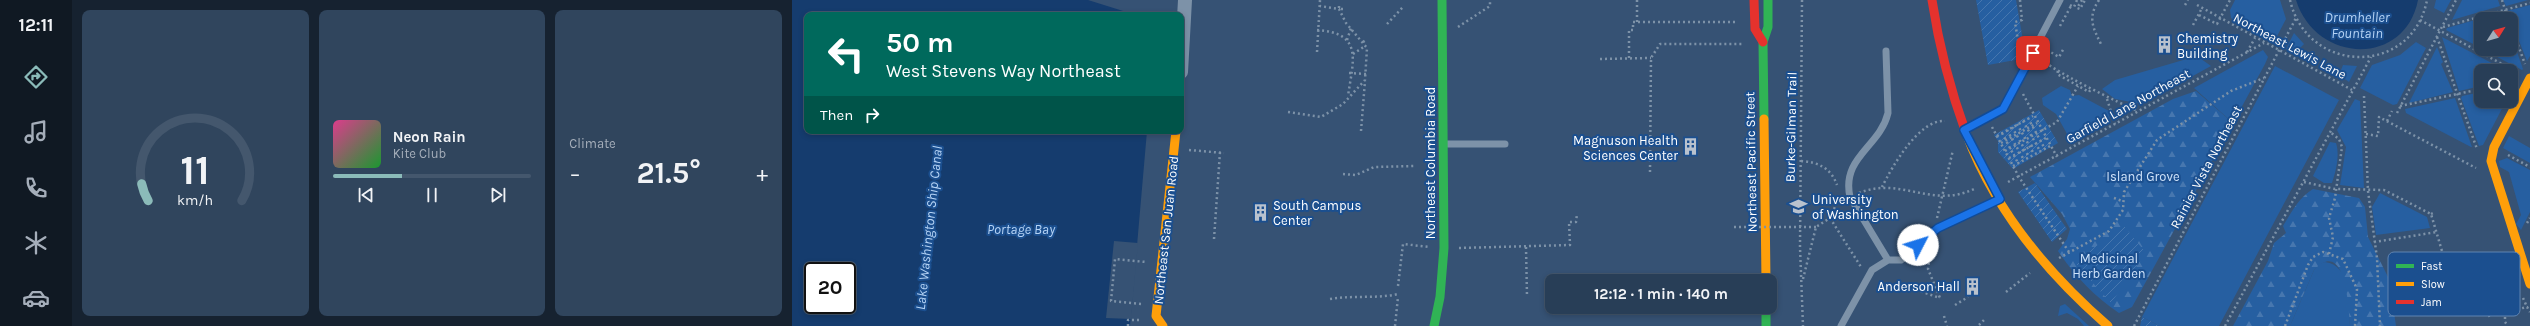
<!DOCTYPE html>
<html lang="en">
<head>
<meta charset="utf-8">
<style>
  :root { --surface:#283e57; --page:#30455d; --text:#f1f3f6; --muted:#a5aeba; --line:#44576d; --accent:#8bbbb9 }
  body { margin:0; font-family:Karla,sans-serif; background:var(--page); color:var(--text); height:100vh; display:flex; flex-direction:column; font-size:15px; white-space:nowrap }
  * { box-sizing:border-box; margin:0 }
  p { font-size:13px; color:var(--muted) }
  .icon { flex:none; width:22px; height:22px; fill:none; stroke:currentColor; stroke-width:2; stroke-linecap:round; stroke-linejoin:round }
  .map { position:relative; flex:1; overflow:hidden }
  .sheet { display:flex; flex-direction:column; gap:10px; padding:10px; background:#162230; width:720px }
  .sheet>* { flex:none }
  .top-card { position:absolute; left:12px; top:12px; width:380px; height:122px; border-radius:8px; box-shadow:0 2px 6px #0003,0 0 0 1px var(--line); background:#00695c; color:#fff; overflow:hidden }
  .needle { width:26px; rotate:53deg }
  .controls { position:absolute; left:1682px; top:12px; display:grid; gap:8px }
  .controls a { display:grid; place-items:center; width:44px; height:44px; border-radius:8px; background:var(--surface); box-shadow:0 2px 6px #0003,0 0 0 1px var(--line); font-size:20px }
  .speed { position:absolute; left:12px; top:262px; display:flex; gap:8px; font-size:20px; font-weight:700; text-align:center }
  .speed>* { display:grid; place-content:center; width:52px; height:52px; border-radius:50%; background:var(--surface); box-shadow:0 2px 6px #0003,0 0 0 1px var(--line); line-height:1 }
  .speed .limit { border:2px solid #111; border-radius:6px; background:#fff; color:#111 }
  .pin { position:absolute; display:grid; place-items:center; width:34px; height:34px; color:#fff; margin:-17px; border-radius:8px; box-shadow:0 2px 6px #0006 }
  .me { position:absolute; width:44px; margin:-22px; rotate:50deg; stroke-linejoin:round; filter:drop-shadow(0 0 3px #0008) }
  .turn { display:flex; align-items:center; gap:14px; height:84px; padding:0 16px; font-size:18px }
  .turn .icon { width:52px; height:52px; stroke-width:2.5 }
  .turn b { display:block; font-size:28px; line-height:34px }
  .then { display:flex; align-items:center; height:38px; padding:0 16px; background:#0003; gap:8px; font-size:15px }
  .big { font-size:30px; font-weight:700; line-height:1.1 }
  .sheet .tile { flex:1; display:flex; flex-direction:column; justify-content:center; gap:6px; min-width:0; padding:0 14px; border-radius:8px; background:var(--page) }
  .sheet .dial { align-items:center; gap:0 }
  .dial svg { height:104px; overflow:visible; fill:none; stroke:var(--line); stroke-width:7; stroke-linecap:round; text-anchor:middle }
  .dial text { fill:var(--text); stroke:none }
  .song { display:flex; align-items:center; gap:12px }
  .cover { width:48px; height:48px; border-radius:6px; background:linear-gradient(135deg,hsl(330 70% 55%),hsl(130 70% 35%)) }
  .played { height:4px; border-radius:2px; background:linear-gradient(90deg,var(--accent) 35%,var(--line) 35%) }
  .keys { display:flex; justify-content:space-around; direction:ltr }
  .heat { display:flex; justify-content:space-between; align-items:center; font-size:22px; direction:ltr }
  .sheet .tiles { flex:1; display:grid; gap:10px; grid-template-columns:repeat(3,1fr) }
  .trip { position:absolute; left:753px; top:274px; width:232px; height:40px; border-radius:8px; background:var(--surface); box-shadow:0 2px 6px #0003,0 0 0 1px var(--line); font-weight:700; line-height:40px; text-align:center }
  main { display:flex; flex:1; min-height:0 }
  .menu { display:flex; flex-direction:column; width:72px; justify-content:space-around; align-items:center; background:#101923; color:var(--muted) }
  .menu .icon { width:28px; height:28px }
  .menu .current { color:var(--accent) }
  .menu b { font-size:18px; color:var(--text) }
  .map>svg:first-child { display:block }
  .grass { fill:#265fa1 }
  .forest { fill:url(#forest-firs) }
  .garden { fill:url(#garden-furrows) }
  .water { fill:#153c6e; fill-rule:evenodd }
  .pier { fill:#365274 }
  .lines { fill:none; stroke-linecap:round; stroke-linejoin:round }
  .path { stroke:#7d92a8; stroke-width:2.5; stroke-dasharray:2 3; stroke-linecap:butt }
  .lane { stroke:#7d92a8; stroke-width:7 }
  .street { stroke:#7d92a8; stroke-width:14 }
  .fast { stroke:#30b455; stroke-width:9 }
  .slow { stroke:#ff9f0a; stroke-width:9 }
  .jam { stroke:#e5322d; stroke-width:9 }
  .path-bridge { stroke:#7d92a8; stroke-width:2.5; stroke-dasharray:2 3; stroke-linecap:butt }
  .route-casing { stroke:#114b97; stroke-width:10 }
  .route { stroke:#1a73e8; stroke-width:7 }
  .labels { text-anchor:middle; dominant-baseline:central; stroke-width:4; stroke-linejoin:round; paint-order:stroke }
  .poi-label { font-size:13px; fill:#fff; stroke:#1b4f8f; text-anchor:start }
  .street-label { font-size:13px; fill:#fff; stroke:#1b4f8f }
  .park-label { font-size:13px; fill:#cfe3fa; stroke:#1b4f8f }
  .water-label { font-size:14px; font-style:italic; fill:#b5d3f5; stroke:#1b4f8f }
  .key { fill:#1b4f8f; stroke:#5f84b1; stroke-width:1 }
  .key-label { font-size:11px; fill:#fff }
</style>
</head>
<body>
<main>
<nav class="menu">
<b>12:11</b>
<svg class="icon current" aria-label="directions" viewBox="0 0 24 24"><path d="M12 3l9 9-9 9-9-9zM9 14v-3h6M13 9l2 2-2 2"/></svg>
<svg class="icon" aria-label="music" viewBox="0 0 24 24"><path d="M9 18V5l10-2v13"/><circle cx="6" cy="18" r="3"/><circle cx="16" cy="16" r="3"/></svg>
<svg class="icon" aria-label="phone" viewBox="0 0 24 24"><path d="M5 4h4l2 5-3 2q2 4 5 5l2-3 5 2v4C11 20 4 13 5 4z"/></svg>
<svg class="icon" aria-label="climate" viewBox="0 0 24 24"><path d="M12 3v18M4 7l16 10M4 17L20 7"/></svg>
<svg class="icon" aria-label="car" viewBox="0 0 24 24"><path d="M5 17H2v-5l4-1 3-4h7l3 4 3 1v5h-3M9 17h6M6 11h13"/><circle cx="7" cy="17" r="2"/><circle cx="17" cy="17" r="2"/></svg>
</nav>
<section class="sheet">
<div class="tiles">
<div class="tile dial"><svg viewBox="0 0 100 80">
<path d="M14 69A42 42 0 1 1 86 69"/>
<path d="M14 69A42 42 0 0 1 9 56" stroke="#8bbbb9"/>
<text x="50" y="56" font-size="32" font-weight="700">11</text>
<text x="50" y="72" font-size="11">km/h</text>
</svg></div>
<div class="tile">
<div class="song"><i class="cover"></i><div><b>Neon Rain</b><p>Kite Club</p></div></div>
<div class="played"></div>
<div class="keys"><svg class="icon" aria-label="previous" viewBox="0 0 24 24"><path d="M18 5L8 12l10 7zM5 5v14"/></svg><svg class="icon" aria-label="pause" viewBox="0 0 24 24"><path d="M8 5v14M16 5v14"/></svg><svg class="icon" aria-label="next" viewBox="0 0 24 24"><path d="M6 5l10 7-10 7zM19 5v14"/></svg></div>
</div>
<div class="tile"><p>Climate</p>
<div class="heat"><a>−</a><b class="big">21.5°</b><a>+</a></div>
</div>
</div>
</section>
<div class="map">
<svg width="1738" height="326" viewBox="0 0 1738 326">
  <defs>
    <pattern id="forest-firs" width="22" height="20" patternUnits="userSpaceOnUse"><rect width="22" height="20" fill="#265fa1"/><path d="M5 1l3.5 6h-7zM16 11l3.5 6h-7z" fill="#4777af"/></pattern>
    <pattern id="garden-furrows" width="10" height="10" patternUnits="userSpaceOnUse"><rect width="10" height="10" fill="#265fa1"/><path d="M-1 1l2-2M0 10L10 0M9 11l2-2" fill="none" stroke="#4777af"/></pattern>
  </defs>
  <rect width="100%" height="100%" fill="#365274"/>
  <path class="grass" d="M1443 0H1488L1494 19 1482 42 1439 18 1438 10Z
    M1644 0H1659L1652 13 1642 8Z
    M1670 0H1706L1708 6 1660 20Z
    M1711 0H1736L1714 6Z
    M1738 5V56L1735 61 1715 11Z
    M1711 12 1713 19H1689V48L1654 30 1655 28Z
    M1502 33 1512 44 1503 53 1494 49Z
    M1719 35 1731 69 1730 70 1690 49H1719Z
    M1650 37 1715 71H1689V86L1667 91Z
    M1624 42 1634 48 1605 104 1601 105 1568 88 1580 65 1608 55Z
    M1645 47 1651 62 1649 64 1661 92 1617 103Z
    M1471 50 1476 57 1473 64 1441 123 1402 88Z
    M1405 56 1419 66 1350 104 1323 99 1310 89 1323 80Z
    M1551 65 1565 66 1557 82 1547 75Z
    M1483 66 1547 100 1427 326H1368L1350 317Z
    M1269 86 1278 90 1280 96 1287 95 1317 111 1318 122 1280 143 1264 114 1251 105 1250 98Z
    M1689 92V101H1714L1691 145 1687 146 1669 98 1670 96Z
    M1663 98 1680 147H1679L1614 113 1613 109Z
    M1563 99 1568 101 1572 188 1548 185 1554 147 1545 130Z
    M1717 136 1738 148V163L1711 148Z
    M1538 142 1544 143C1548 155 1544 171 1540 183H1532L1521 176Z
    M1715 158 1738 170V212L1729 230 1724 224 1729 215 1717 172 1708 167 1707 161Z
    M1588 193 1635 217 1638 228 1584 235 1580 207Z
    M1533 262C1560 265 1557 306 1558 326H1498L1522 270 1527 264Z
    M1273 304 1297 326H1292L1286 319 1275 313 1266 316 1268 306Z"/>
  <path class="forest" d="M1404 91 1441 123 1340 307 1327 313C1302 296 1283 276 1266 251L1275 239 1278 229 1270 214 1238 177 1381 99Z
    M1521 189 1567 198 1573 207 1576 237 1597 279 1604 326H1558C1557 310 1554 236 1522 270L1498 326H1441L1476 261 1482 243 1494 233 1491 226C1500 212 1506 198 1521 189Z"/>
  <path class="garden" d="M1184 0H1224L1234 58 1196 65Z
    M1247 110 1266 143 1221 169 1206 152V141L1202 135Z
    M1243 183 1275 229 1260 242 1226 192Z
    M1332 226 1354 253 1319 303 1282 262Z
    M1350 317 1368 326H1348Z"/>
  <path class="water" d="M0 0H296L344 15H15V131H355L338 326H0ZM21 271H55V305H21Z
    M1504 0H1626C1613 67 1524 64 1504 0Z"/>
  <path class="pier" d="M322 241 346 243 339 319 314 318Z"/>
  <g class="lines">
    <path class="path" d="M1010 0 1008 247 1011 326
      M1228 0 1230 20 1223 22 1228 53
      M1290 0 1285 8 1288 9 1293 0
      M1307 0C1295 18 1301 28 1310 46
      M1498 0C1515 75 1620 77 1635 0
      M1710 0 1716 19
      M1278 5 1282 7 1285 0
      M1393 5 1396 0
      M1405 5 1560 90
      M547 6V9H551
      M1407 15 1425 24 1438 0
      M1628 20 1725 72
      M845 22V0
      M595 24 611 7
      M1401 25 1410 8
      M1268 26 1279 6
      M1719 26 1733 64
      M666 27 698 6V0
      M1651 27 1738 3
      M525 30C572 33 561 61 556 96
      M1645 37 1685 149
      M555 40 559 28
      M571 42 574 40
      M1255 50 1267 57 1272 48
      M525 52 528 0
      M1455 52 1463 38
      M561 54 573 46
      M837 58V30H841V22H943
      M808 59 859 58
      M1250 59C1253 67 1333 106 1346 111
      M1266 71 1265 74 1297 92 1299 89
      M557 73 574 74
      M1231 94 1265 157
      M1572 96 1576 191 1585 258 1588 326
      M1315 99 1323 124
      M1608 106 1689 89
      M496 112 529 117 551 104 573 80 575 48 554 23 547 9 528 6
      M1605 113 1664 0
      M1236 118 1253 149
      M1231 121 1248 151
      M1595 121 1600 111
      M1225 124 1242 154
      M1200 127 1227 177 1277 252
      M1220 127 1237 157
      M1215 130 1232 160
      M569 131 573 81
      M1210 133 1226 163
      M1574 134 1586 136 1587 117 1684 168
      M1205 136 1241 116
      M1209 143 1245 123
      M397 150 432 153
      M1213 151 1265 122 1286 86
      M1716 155 1738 167
      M1217 158 1254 138
      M1009 161C1026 162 1039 168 1045 185
      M1221 166 1258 146
      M858 172 859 58 868 44H951
      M551 174 564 175 582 167 622 166
      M1216 182 1472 43
      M1512 182 1543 189 1592 190 1639 214 1650 251
      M1090 187C1100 167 1127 119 1153 121
      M1067 193C1108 176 1140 209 1182 189
      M1322 198 1330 201
      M1639 214 1643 212
      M1038 218 1069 267
      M1145 218 1161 150
      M1735 223 1738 218
      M422 239 428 152
      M1582 242 1645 232
      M734 247 735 296
      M667 248 778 245 777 222H784L785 214
      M1139 248 1136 269 1148 298
      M1537 254 1541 237 1537 218 1543 198 1550 147 1547 139 1538 132
      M1267 258 1317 231 1331 210 1332 192 1365 140 1439 91 1472 78
      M1011 279 1024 227 1038 218 1047 198
      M1110 285 1148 298
      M606 286 611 244 637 247
      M1214 292 1238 273
      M1731 298 1735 307
      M538 299C562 295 584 299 606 294
      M349 304 319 301 323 259 354 262
      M1163 305 1176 297
      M1713 312V322L1716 326
      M1152 316 1155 326
      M1696 316 1735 307 1738 312
      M1187 325 1194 318
      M336 326V320H349
      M603 326 606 297
      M1342 326 1504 18
      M1433 326 1579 57
      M1493 326 1516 265 1521 257 1531 252 1551 259 1565 289 1563 326"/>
    <path class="lane" d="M1094 51 1096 113C1088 147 1049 157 1058 197L1096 260
      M1174 129 1211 109 1268 0
      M651 144H713
      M1049 326 1080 270 1096 260H1109L1146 228 1206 200"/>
    <path class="street" d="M389 72 393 0"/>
    <path class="fast" d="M972 119 971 42 976 27V0
      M974 307V326
      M642 326 648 297 652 248 650 0"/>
    <path class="slow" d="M1738 78 1702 147 1699 161 1738 284
      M972 119 974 281
      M1174 133C1202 209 1255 273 1316 326
      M371 326 364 316 384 131"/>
    <path class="jam" d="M962 0 963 29 971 42
      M1140 0C1147 46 1158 89 1174 133"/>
    <path class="path-bridge" d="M942 227H1024"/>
  </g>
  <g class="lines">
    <defs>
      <path id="route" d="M1126 245 1146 228 1208 199 1172 130 1211 109 1241 53"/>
    </defs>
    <use href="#route" class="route-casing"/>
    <use href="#route" class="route"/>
  </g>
  <defs>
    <symbol id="building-bare" viewBox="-9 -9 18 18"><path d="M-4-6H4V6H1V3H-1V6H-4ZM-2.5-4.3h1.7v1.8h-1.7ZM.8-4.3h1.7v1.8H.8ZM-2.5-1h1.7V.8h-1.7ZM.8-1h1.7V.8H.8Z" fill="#b9c2ce" stroke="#1b4f8f" stroke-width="2.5" paint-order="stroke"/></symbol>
    <symbol id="university-bare" viewBox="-9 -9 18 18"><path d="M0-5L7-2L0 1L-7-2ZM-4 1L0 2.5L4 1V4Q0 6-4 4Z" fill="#b9c2ce" stroke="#1b4f8f" stroke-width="2.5" paint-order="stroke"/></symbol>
  </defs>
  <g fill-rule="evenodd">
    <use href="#building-bare" x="1360" y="32" width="25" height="25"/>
    <use href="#building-bare" x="886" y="134" width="25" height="25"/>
    <use href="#university-bare" x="994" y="194" width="25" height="25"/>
    <use href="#building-bare" x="456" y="200" width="25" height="25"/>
    <use href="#building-bare" x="1168" y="274" width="25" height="25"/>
  </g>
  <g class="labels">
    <g class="poi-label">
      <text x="1385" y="38">Chemistry<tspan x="1385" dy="15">Building</tspan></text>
      <text x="886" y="140" text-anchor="end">Magnuson Health<tspan x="886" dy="15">Sciences Center</tspan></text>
      <text x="1020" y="199">University<tspan x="1020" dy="15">of Washington</tspan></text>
      <text x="481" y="205">South Campus<tspan x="481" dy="15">Center</tspan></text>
      <text x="1168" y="286" text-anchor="end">Anderson Hall</text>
    </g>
    <g class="street-label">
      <text transform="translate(1498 46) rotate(28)">Northeast Lewis Lane</text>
      <text transform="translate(1336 106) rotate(-29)">Garfield Lane Northeast</text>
      <text transform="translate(999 127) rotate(-89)">Burke-Gilman Trail</text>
      <text transform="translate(959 162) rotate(-91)">Northeast Pacific Street</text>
      <text transform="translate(638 163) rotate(-90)">Northeast Columbia Road</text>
      <text transform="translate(1414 167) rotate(-62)">Rainier Vista Northeast</text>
      <text transform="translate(374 230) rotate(-84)">Northeast San Juan Road</text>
    </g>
    <g class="park-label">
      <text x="1351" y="176">Island Grove</text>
      <text x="1317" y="258">Medicinal<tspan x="1317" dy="15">Herb Garden</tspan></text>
    </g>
    <g class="water-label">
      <text x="1565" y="17">Drumheller<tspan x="1565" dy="16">Fountain</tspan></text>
      <text transform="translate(137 228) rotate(-84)">Lake Washington Ship Canal</text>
      <text x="229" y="229">Portage Bay</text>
    </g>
  </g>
  <rect x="1596" y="252" width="132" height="64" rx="6" class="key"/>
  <rect x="1604" y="264" width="18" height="4" fill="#30b455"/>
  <rect x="1604" y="282" width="18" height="4" fill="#ff9f0a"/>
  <rect x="1604" y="300" width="18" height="4" fill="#e5322d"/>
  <g class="key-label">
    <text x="1629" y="270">Fast</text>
    <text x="1629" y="288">Slow</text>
    <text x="1629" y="306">Jam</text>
  </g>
</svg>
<div class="controls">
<a><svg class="needle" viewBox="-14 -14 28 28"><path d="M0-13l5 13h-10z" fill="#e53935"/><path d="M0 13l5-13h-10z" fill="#a5aeba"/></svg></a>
<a><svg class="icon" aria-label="search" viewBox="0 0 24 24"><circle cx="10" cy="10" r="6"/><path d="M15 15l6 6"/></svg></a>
</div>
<div class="speed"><div class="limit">20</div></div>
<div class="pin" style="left:1241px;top:53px;background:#d93025"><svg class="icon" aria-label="arrive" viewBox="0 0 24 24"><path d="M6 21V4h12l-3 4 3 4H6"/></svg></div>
<svg class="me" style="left:1126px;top:245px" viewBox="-20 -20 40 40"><circle r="19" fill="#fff"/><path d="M0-13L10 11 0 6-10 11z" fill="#1a73e8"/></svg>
<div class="trip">12:12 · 1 min · 140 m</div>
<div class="top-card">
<div class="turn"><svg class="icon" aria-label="left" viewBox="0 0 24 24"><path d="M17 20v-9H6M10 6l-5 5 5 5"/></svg><div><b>50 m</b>West Stevens Way Northeast</div></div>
<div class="then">Then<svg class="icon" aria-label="right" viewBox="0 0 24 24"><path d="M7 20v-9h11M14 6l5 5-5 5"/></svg></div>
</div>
</div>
</main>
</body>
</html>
